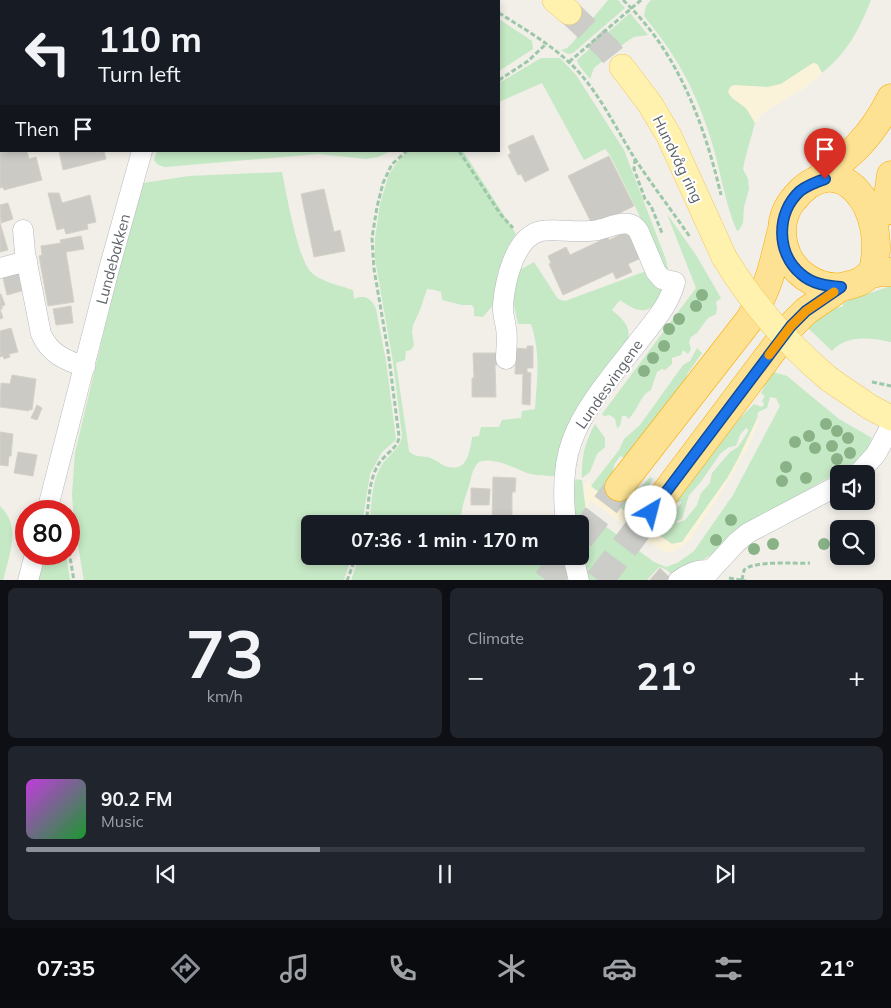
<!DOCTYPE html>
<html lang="en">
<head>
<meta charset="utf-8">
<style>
  :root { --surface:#171b24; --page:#20242c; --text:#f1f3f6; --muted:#9ea1a6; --line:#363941; --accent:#8c9099 }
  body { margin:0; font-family:Mulish,sans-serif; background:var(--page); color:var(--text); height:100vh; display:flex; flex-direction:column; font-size:19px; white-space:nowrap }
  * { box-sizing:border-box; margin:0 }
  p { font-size:16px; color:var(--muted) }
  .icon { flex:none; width:28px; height:28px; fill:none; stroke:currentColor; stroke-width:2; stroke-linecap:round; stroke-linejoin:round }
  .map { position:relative; height:580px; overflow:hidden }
  .sheet { display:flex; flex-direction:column; gap:8px; padding:8px; background:#0d0f14; flex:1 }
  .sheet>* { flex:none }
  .top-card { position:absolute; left:0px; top:0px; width:500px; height:152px; box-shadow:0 2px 8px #0003; background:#171b24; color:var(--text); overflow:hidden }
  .controls { position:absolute; left:830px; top:465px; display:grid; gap:10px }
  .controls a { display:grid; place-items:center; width:45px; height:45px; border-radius:8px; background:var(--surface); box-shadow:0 2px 8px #0003; font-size:25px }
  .speed { position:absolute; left:15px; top:500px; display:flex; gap:10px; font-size:25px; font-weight:700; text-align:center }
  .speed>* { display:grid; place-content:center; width:65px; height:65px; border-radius:50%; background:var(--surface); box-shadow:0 2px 8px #0003; line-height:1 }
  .speed .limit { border:8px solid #d22; background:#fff; color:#111 }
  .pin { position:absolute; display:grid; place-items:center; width:42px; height:42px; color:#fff; margin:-51px -21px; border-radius:50% 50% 50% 0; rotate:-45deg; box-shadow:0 0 5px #0007 }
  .pin .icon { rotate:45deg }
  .me { position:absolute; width:55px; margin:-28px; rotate:37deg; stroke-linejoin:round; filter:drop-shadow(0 0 4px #0008) }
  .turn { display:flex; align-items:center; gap:18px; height:105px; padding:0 15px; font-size:22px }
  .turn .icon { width:65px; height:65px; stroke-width:2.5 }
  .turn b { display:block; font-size:35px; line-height:42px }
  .then { display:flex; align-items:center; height:48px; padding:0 15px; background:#0003; gap:10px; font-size:19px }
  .big { font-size:38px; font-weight:700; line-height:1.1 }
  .sheet .widget { flex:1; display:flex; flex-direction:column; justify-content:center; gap:8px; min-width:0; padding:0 18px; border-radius:8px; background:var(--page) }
  .sheet .dial { align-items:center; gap:0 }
  .dial b { font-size:65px; line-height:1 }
  .song { display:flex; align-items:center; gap:15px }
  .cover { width:60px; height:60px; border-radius:8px; background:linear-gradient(135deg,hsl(290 70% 55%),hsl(130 70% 35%)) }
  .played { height:5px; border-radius:2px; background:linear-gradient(90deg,var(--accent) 35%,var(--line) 35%) }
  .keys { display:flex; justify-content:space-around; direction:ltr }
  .heat { display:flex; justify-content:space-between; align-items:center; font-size:28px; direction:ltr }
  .sheet .tiles { flex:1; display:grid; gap:8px; grid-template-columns:1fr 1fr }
  .widget:last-child { grid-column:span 2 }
  .trip { position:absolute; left:301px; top:515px; width:288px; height:50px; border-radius:8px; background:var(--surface); box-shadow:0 2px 8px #0003; font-weight:700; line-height:50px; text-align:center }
  .menu { display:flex; height:80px; justify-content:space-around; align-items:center; background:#090b0e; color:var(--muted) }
  .menu .icon { width:35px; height:35px }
  .menu .on { color:var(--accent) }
  .menu b { font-size:22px; color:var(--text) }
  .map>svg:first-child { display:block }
  .green { fill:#c5e8c5; fill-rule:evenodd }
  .sand { fill:#fbf3d9 }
  .building { fill:#cccac5; stroke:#d6d1c6 }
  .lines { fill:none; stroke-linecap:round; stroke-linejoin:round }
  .major-tunnel { stroke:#ccccc8; stroke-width:25; stroke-dasharray:25 12; stroke-linecap:butt }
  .highway-tunnel { stroke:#ccccc8; stroke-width:28; stroke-dasharray:28 14; stroke-linecap:butt }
  .minor-casing { stroke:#b5b8bc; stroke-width:21 }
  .major-casing { stroke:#f2c960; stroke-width:26 }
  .highway-casing { stroke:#f9ab00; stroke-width:29 }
  .path { stroke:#9cc7a9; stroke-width:3; stroke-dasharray:5 2.5; stroke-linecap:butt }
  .minor { stroke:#fff; stroke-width:20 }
  .major { stroke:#fff2af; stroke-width:25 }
  .highway { stroke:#fde293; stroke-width:28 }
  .major-bridge-casing { stroke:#f2c960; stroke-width:26; stroke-linecap:butt }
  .major-bridge { stroke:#fff2af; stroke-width:25 }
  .tree { fill:#89b387 }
  .route-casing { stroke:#114b97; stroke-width:12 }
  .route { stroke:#1a73e8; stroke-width:9 }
  .slow { stroke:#f59e0b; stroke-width:9 }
  .labels { text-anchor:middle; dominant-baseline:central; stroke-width:4; stroke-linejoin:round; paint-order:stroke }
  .street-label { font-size:15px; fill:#5f6368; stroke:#fff }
</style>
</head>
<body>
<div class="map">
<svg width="891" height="581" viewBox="0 0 891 581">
  <rect width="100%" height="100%" fill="#f1efe8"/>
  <path class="green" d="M192 0H470L472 1H192Z
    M608 0H618L625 8 573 53 568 54 561 50 567 48 573 42Z
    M651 0H871C859 30 847 53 822 73L817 64 813 63 781 84 768 87 734 86 738 101 751 113 755 123 745 159 743 169 748 179 749 189 744 207 743 223 739 230 737 231C725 204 721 172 712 143 697 93 678 57 644 16L646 6Z
    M630 13 648 35 634 37 626 42 594 68 590 79 578 64 577 60Z
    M499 19 532 41 533 49 499 71Z
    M541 58H560L576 75 624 150 665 257 668 268 667 272 610 155 605 149 584 160 542 83 499 102V83Z
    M157 151H391L378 157 366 159 319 154 165 167 158 165 154 160Z
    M410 151H463L516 234 508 246 493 305 483 317 474 316V308L472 305H462L442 300 441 292 435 290 427 289 420 310 413 325 412 333 414 345 411 350 406 351 405 360 396 363 409 451C414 457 420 456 427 457 433 458 439 463 445 466 467 474 470 452 472 437L479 436 481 427H499L502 420 521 418 522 411 535 409C537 378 541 355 531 324H518L512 296 518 271 534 262 558 299 565 301 649 270 663 290C653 315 640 315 620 300L612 310C622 319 631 325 628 340L558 476C549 476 537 476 527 473 518 469 486 454 477 464 472 470 471 479 469 486 465 498 460 511 461 524H369C372 506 371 486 379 470 386 455 401 450 402 435L393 362 375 259V239L380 204 389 174 400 158Z
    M282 172C286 192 298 260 311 272 319 281 341 286 353 290L354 299C365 294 372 299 376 309L386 361 396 440 382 452 370 474 362 524H310V556H352L344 580 84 581 74 521 72 494 75 453 114 289 143 183 189 176Z
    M667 214 696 255 721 298 716 302 717 307 716 314 708 318 697 333 691 337 689 342 691 349 688 354 683 350 681 355 672 358V364L665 370 662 369 657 372 651 390C640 395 638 411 628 419L626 416H622L620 426 617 428 615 419 610 415 604 416 602 414 696 288Z
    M891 286V342C871 338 847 334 832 351L808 328C817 320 830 306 842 307L844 303 849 300Z
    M697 348 702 353 688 373 682 387 627 459 620 456 614 465 612 479 630 491 642 486 650 477 653 479 646 490 644 500 664 516 674 511 681 504V501L679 502 674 501 729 429 754 404 762 407 764 404 762 401 765 396 761 393 773 370 776 373 787 376 839 419 872 438 866 451 854 463 755 520 722 549 673 576 667 570 659 567 647 580H586L580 556V524H573L572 479 582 480 586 512 654 562 666 567 677 563 694 551 733 495 780 406 776 398 770 397 767 408 758 412 757 419 738 459 728 477 682 542 672 544 638 521 591 486 619 450 624 439 640 425 683 365 690 361ZM746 428 748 429V432L738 447 730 452 712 473 710 483 701 493 697 505 685 520 677 523V521L682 519 689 495 700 483 720 454 729 447 736 446 740 435Z
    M595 424 605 438V447L597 454 590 472 582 478C581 458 585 442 595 424Z
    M0 506C22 527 9 554 3 581L0 580Z
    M42 554H66L70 580 36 581Z
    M359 556H516L553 564 554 559C566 563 568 570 571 581H351Z"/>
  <path class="sand" d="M813 63 817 64 822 73 806 87 763 113 755 123 746 108 732 98 728 92 730 87 734 85 768 87 781 84Z
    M757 419 759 420 758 423 748 447 727 483 689 541 672 552 665 553 591 501 589 502 588 511 586 512 584 486 587 481 592 479 589 483 592 488 638 521 672 544 682 542 728 477 738 459Z"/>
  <path class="building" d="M533 135 549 170 525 182 521 174 518 175 508 155 511 153 508 146Z
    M0 150 4 151V153L10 151H27L29 159 36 157 42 180 4 190 3 187 0 188Z
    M59 151H104L106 159 63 170Z
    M609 156 634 206 593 226 568 176Z
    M324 189 334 232 340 230 345 251 314 257 301 194Z
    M48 193H59L62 203 90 195 96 222 87 224 88 229 66 234 64 228 57 230Z
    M8 203 13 219 1 223 0 205Z
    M0 223 8 250 0 252Z
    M628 231 641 258 628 264 632 272 616 279 613 272 563 295 549 264 551 263 548 256 566 247 570 255 608 237 609 240Z
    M81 236 84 249 66 252 74 302 48 306 39 256 42 255 41 246 61 243 60 240Z
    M19 269 25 290 7 295 2 274Z
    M0 294H1L5 305 2 306V309H0L3 318 0 319Z
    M71 306 73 323 56 325 53 309Z
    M11 328 18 352 9 354 10 357 4 359 3 356 0 357V331Z
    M527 346H533V368H527V372L531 373 530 405 522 404 523 374H515L516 348 527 349Z
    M473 353H497V365H495L496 397H472V378H474Z
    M12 375 36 379 32 410 29 409V411L0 407 1 383 10 384Z
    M37 405 42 408 37 420 31 418Z
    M0 432 13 434 11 456H9L8 466 0 465Z
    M18 452 37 455 33 476 14 473Z
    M493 477 516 478 515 492H512V524H492Z
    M471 488 490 489 489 505H471Z
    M660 568 671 579 670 581H649Z"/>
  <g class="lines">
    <path class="major-tunnel" d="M569 12 608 49 622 67"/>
    <path class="highway-tunnel" d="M580 538 619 487
      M547 581 566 556
      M599 581 651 512"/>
    <defs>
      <path id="minor" d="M132 0 133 1
        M3 1 5 0
        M176 1V0
        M23 230 25 253 41 334C50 354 65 360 85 367
        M0 268 27 261
        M506 359C506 349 508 338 506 328 505 320 502 313 503 305 505 282 514 237 541 231 558 228 578 234 598 230 612 227 630 216 639 232L656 272 662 279 675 282C670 303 656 319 642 337 620 366 584 406 572 441 562 467 563 497 566 524
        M858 474 876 454 891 426
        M47 511 109 269 142 151
        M573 556 579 581
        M28 581 35 554
        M678 581C688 573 697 569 710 570
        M701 581 737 542 748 533 839 485"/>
      <path id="major" d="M555 0 569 12
        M622 67 650 104 669 136 724 257
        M829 379 870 407 891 418"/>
      <path id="highway" d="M814 182C850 156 871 138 891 98
        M886 211 891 175
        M872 274C891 209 838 142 793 200 782 213 780 231 784 246 790 271 815 289 841 287 846 286 854 284 859 282 864 280 867 275 872 274 878 272 885 272 891 272
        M619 487 750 319C768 289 773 267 781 233
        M651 512 791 326 806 311 841 287"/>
    </defs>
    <use href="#minor" class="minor-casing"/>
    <use href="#major" class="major-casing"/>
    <use href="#highway" class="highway-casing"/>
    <path class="path" d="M53 0 54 1
      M340 0 343 1
      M479 0 481 1
      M623 0C678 52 704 123 721 195
      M499 13C523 28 550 44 571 64 598 90 615 127 635 159 653 186 672 211 690 237
      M569 62 641 0
      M499 80 528 61 546 44
      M0 126 1 125
      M459 151 501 215 513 228
      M635 159 634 169 645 199 651 206 662 233
      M872 382 891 386
      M366 524C369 505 368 482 378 465 384 454 399 448 399 436L388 351 374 269 372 238 377 207 383 183 392 164 407 151
      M69 551 74 581
      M729 578 746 581
      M742 580 744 570C755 560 795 564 810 563
      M347 581 356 556"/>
    <use href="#minor" class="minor"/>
    <use href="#major" class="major"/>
    <use href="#highway" class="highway"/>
    <defs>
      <path id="major-bridge" d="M724 257C753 305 786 343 829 379"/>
    </defs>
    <use href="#major-bridge" class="major-bridge-casing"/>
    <use href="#major-bridge" class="major-bridge"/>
  </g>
  <g class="tree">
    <circle cx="702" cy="295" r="6"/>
    <circle cx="696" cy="306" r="6"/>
    <circle cx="679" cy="319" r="6"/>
    <circle cx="669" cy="329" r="6"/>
    <circle cx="664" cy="346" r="6"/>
    <circle cx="653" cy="358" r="6"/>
    <circle cx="644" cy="371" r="6"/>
    <circle cx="826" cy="424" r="6"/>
    <circle cx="837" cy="431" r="6"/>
    <circle cx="809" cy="436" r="6"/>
    <circle cx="848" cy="438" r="6"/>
    <circle cx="795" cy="442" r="6"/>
    <circle cx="832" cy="446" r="6"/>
    <circle cx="815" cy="448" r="6"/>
    <circle cx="850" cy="453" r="6"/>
    <circle cx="837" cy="459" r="6"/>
    <circle cx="786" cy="467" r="6"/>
    <circle cx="806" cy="478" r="6"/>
    <circle cx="782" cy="481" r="6"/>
    <circle cx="731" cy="520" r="6"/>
    <circle cx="716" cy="540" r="6"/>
    <circle cx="773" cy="544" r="6"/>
    <circle cx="824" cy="544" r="6"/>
    <circle cx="754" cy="549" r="6"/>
  </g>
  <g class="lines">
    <defs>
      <path id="route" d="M651 512 791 326 806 311 841 287C827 286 812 284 801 274 776 253 776 213 800 191 808 185 816 182 825 179"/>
    </defs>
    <use href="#route" class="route-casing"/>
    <use href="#route" class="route"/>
    <path class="slow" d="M769 355 791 326 806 311 834 292"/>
  </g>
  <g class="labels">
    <g class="street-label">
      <text transform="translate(678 159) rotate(64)">Hundvåg ring</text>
      <text transform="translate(113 259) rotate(-75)">Lundebakken</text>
      <text transform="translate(609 384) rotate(-55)">Lundesvingene</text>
    </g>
  </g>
</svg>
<div class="controls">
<a><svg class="icon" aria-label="sound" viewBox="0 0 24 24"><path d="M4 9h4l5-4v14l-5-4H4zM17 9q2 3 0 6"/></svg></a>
<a><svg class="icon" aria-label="search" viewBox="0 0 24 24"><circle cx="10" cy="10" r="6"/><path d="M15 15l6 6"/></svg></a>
</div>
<div class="speed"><div class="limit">80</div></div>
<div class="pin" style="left:825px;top:179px;background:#d93025"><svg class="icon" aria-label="arrive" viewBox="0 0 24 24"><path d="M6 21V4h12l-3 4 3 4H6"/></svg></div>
<svg class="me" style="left:651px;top:512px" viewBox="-20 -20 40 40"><circle r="19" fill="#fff"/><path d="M0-13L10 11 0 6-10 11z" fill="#1a73e8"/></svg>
<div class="trip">07:36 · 1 min · 170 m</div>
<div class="top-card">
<div class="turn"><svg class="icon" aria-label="left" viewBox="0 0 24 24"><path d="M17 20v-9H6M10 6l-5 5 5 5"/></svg><div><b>110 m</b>Turn left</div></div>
<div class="then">Then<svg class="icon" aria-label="arrive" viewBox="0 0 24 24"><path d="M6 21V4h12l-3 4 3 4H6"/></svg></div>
</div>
</div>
<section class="sheet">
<div class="tiles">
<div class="widget dial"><b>73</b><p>km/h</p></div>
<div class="widget"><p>Climate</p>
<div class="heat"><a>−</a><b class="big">21°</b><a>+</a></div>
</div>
<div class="widget">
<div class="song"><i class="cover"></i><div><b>90.2 FM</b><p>Music</p></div></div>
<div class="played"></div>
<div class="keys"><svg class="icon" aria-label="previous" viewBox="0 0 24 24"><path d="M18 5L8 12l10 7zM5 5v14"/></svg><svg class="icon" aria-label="pause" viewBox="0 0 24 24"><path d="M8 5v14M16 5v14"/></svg><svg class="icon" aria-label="next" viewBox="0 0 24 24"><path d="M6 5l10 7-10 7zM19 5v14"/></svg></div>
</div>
</div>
</section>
<nav class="menu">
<b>07:35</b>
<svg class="icon on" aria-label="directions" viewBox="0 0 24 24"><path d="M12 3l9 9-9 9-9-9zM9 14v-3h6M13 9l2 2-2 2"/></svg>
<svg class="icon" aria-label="music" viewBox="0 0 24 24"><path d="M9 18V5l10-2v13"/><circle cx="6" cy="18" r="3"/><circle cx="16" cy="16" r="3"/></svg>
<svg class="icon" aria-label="phone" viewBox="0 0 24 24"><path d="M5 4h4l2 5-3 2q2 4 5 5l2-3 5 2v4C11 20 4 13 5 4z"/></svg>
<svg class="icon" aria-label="climate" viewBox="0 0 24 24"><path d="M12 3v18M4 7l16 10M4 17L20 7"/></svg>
<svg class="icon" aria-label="car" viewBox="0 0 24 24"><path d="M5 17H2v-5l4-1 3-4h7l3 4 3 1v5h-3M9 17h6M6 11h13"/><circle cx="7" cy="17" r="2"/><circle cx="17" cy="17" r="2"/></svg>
<svg class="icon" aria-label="filters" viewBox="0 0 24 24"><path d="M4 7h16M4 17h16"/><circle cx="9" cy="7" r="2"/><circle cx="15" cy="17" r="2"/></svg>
<b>21°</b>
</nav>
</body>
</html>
